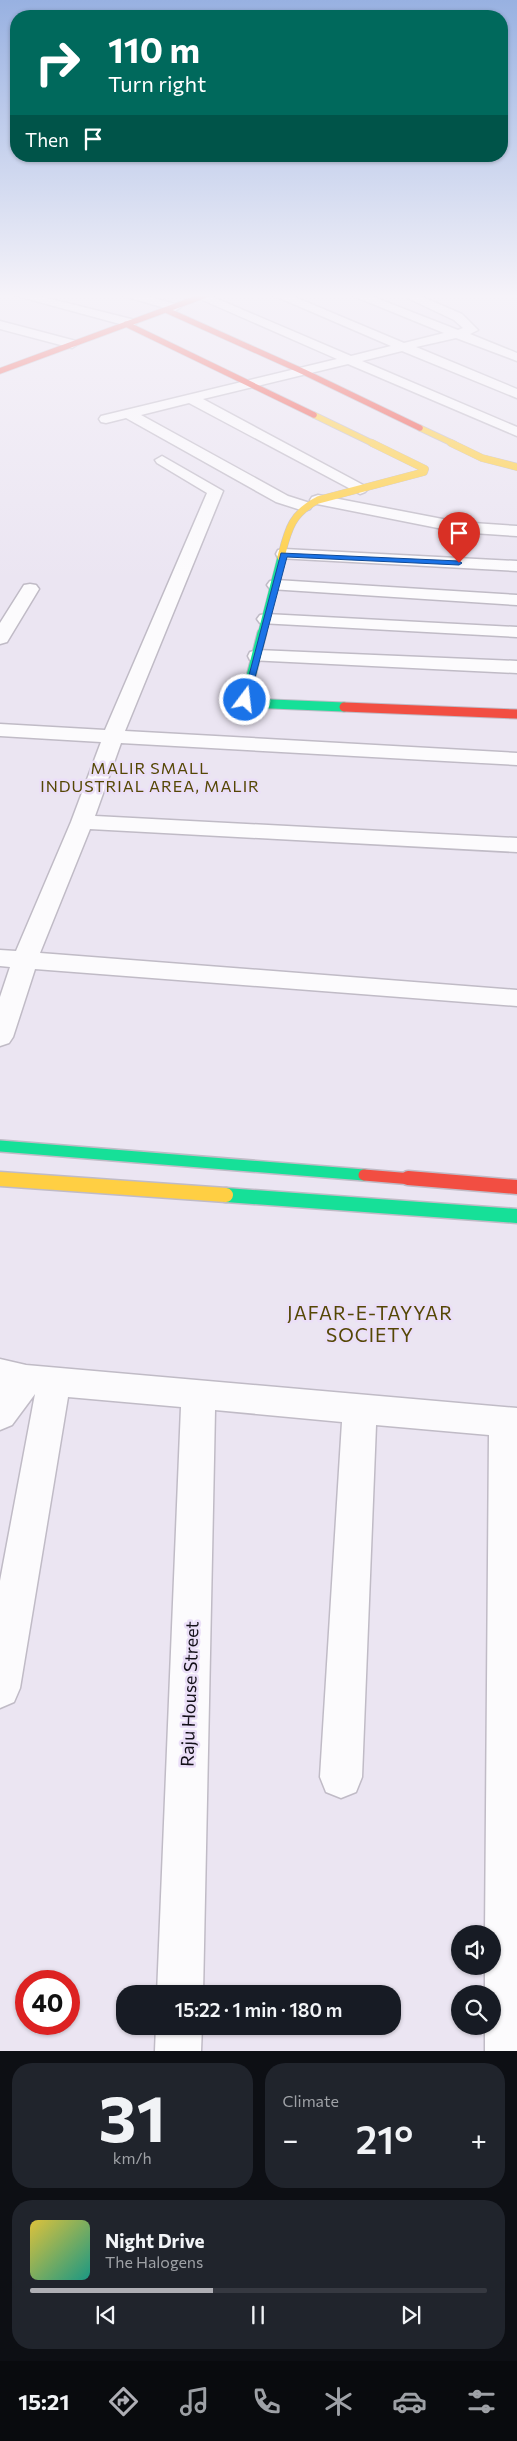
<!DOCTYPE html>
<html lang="en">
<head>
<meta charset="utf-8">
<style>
  :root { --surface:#171b24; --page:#20242c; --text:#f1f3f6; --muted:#9ea1a6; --line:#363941; --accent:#afafb5 }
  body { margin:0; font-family:Commissioner,sans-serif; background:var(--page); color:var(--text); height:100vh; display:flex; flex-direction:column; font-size:19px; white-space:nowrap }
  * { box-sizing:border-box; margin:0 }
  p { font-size:16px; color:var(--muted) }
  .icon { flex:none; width:28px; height:28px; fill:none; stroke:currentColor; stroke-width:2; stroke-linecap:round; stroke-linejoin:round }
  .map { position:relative; height:2051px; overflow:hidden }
  .sheet { display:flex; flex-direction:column; gap:12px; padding:12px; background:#0d0f14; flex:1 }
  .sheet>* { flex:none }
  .top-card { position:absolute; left:10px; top:10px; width:498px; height:152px; border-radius:20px; box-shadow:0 1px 4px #0004; background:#00695c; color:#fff; overflow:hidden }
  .controls { position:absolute; left:451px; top:1925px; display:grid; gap:10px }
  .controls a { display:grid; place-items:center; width:50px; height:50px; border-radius:50%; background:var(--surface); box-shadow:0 1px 4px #0004; font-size:25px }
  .speed { position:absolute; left:15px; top:1970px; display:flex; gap:10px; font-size:25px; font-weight:700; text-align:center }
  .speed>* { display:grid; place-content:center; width:65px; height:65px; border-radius:50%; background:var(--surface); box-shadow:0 1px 4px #0004; line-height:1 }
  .speed .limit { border:8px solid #d22; background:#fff; color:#111 }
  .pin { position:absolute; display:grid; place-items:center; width:42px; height:42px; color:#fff; margin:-51px -21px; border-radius:50% 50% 50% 0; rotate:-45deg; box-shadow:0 0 5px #0007 }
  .pin .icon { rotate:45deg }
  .me { position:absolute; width:55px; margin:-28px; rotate:15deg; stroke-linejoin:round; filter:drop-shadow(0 0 4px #0008) }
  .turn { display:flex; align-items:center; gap:18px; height:105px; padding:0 15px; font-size:22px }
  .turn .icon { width:65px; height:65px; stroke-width:2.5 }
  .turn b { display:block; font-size:35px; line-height:42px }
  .then { display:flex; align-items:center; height:48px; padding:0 15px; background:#0003; gap:10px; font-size:19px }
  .big { font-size:38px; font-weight:600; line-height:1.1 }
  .sheet .tile { flex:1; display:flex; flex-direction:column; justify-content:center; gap:8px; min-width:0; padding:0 18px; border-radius:20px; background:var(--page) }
  .sheet .dial { align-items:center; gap:0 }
  .dial b { font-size:65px; line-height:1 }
  .song { display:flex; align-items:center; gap:15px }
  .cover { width:60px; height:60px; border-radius:8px; background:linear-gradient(135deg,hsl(50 70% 55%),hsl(170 70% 35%)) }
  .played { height:5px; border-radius:2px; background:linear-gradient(90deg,var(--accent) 40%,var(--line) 40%) }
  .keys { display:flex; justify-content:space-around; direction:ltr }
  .heat { display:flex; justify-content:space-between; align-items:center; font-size:28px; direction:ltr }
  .sheet .tiles { flex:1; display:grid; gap:12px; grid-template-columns:1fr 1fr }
  .tile:last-child { grid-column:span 2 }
  .trip { position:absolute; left:116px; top:1985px; width:285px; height:50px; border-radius:20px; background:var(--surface); box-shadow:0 1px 4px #0004; font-weight:600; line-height:50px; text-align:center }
  .tab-bar { display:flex; height:80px; justify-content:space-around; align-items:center; background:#090b0e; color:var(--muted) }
  .tab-bar .icon { width:35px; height:35px }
  .tab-bar .on { color:var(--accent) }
  .tab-bar b { font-size:22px; color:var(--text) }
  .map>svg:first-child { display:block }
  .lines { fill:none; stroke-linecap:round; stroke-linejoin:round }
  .street-casing { stroke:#c0bbc6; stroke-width:3 }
  .fast-far3-casing { stroke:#c0bbc6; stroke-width:8 }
  .fast-far2-casing { stroke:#c0bbc6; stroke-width:11 }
  .fast-far1-casing { stroke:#c0bbc6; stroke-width:14 }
  .fast-casing { stroke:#c0bbc6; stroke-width:17 }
  .slow-far3-casing { stroke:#c0bbc6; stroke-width:7 }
  .slow-far2-casing { stroke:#c0bbc6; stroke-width:8 }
  .slow-far1-casing { stroke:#c0bbc6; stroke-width:14 }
  .slow-casing { stroke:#c0bbc6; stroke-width:17 }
  .jam-far3-casing { stroke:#c0bbc6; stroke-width:7 }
  .jam-far2-casing { stroke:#c0bbc6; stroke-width:11 }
  .jam-far1-casing { stroke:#c0bbc6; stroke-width:14 }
  .jam-casing { stroke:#c0bbc6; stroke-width:17 }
  .street { fill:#fcfbfd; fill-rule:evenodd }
  .fast-far3 { stroke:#16e098; stroke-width:7 }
  .fast-far2 { stroke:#16e098; stroke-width:9 }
  .fast-far1 { stroke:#16e098; stroke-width:11 }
  .fast { stroke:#16e098; stroke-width:14 }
  .slow-far3 { stroke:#ffcf43; stroke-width:5.5 }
  .slow-far2 { stroke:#ffcf43; stroke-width:7 }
  .slow-far1 { stroke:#ffcf43; stroke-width:11 }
  .slow { stroke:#ffcf43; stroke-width:14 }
  .jam-far3 { stroke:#f24e42; stroke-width:5.5 }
  .jam-far2 { stroke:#f24e42; stroke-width:9 }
  .jam-far1 { stroke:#f24e42; stroke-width:11 }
  .jam { stroke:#f24e42; stroke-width:14 }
  .route { fill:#1a73e8; stroke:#114b97 }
  .labels { text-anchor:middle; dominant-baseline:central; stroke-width:5; stroke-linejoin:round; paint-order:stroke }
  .neighbourhood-label { font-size:16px; letter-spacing:1px; fill:#554705; stroke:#ebdff8 }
  .near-street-label { font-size:18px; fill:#141119; stroke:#ebdff8 }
  .near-neighbourhood-label { font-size:19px; letter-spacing:1px; fill:#554705; stroke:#ebdff8 }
</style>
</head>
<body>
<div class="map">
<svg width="517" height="2051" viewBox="0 0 517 2051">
  <rect width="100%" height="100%" fill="#ebe5f2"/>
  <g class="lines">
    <defs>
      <path id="street" d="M6 293H27L135 320 137 323 131 327Z
        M114 293H135L179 305 181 307 175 311Z
        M268 293H285L404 343 444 333 346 293H363L458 330 463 328 454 320 397 293H413L462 314 478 330 470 334 517 353V361L456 338 416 347 517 389V398L402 351 362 361 517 427V436L348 364 203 399 365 486 368 489 365 492 360 494 189 403 141 415 288 496 310 503 312 506 310 509 304 511 276 502 126 418 106 423 101 422 99 419 101 416 337 359 198 298V294H206L351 356 391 346Z
        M0 321 76 341 78 344 72 348 0 329Z
        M162 456 223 491 125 731 517 753V765L121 743 95 816 517 838V852L90 829 40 953 517 990V1006L35 969 13 1037 9 1043 0 1046V997L10 967 0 966V950L16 951 71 822 101 742 0 736V724L105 730 207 493 157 463 155 460Z
        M318 495 458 522 517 526V536L458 532 312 503 310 500 312 497Z
        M284 549 517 561V571L278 558 276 554 278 550Z
        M276 580 517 595V605L270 589 267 585 270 581Z
        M30 584 36 585 39 589 7 642 0 644V623L24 585Z
        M266 614 517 627V637L260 623 257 619 260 615Z
        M257 650 517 661V673L250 660 248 656 250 652Z
        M0 1359 26 1365 517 1408V2051H485V2026H492V1994H485V1966H492V1934H485L489 1435 376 1425 362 1777 356 1792 341 1798 326 1792 320 1777 342 1422 215 1410 203 1994H157L181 1407 68 1397 20 1688 14 1702 0 1708V1581L35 1394 12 1425 0 1430Z
        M156 2026H202L201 2051H155Z"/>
      <path id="fast-far3" d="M261 635 281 557"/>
      <path id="fast-far2" d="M262 633 245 700 247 703 344 707"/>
      <path id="fast-far1" d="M0 1146 364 1175"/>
      <path id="fast" d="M226 1195 517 1216"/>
      <path id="slow-far3" d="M314 415 374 444
        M420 428 454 444"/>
      <path id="slow-far2" d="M451 443 482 458 517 467
        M281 557C288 530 291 514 318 500L424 472 425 469 372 443"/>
      <path id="slow-far1" d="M0 1179 10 1180"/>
      <path id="slow" d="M0 1179 226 1195"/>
      <path id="jam-far3" d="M166 310 304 372 420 428
        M126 324 314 415
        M0 371 211 293"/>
      <path id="jam-far2" d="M344 707 517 714"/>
      <path id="jam-far1" d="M364 1175 424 1180"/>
      <path id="jam" d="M408 1178 517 1187"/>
    </defs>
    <use href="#street" class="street-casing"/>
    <use href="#fast-far3" class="fast-far3-casing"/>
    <use href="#fast-far2" class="fast-far2-casing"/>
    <use href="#fast-far1" class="fast-far1-casing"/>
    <use href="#fast" class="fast-casing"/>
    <use href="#slow-far3" class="slow-far3-casing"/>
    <use href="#slow-far2" class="slow-far2-casing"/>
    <use href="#slow-far1" class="slow-far1-casing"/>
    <use href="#slow" class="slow-casing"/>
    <use href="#jam-far3" class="jam-far3-casing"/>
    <use href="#jam-far2" class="jam-far2-casing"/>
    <use href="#jam-far1" class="jam-far1-casing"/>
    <use href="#jam" class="jam-casing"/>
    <use href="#street" class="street"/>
    <use href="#fast-far3" class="fast-far3"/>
    <use href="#fast-far2" class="fast-far2"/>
    <use href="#fast-far1" class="fast-far1"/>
    <use href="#fast" class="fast"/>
    <use href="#slow-far3" class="slow-far3"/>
    <use href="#slow-far2" class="slow-far2"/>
    <use href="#slow-far1" class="slow-far1"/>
    <use href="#slow" class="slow"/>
    <use href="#jam-far3" class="jam-far3"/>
    <use href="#jam-far2" class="jam-far2"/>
    <use href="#jam-far1" class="jam-far1"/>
    <use href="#jam" class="jam"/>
  </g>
  <linearGradient id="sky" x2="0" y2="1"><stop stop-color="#98b1e1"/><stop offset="0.51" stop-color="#f6f3f9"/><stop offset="1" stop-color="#f6f3f9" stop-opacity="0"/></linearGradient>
  <rect width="517" height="580" fill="url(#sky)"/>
  <path class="route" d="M281 553 459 561 462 563 459 565 287 557 249 700 242 702Z"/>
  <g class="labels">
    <g class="neighbourhood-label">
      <text x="150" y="767">MALIR SMALL<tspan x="150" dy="18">INDUSTRIAL AREA, MALIR</tspan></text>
    </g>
    <g class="near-street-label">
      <text transform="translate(189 1694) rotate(-88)">Raju House Street</text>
    </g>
    <g class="near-neighbourhood-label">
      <text x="370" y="1312">JAFAR-E-TAYYAR<tspan x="370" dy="22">SOCIETY</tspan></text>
    </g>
  </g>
</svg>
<div class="controls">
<a><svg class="icon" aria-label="sound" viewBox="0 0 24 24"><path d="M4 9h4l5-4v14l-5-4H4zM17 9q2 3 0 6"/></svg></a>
<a><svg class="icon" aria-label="search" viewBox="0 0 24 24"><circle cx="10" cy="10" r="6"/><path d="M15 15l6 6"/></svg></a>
</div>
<div class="speed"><div class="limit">40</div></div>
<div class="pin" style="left:459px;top:563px;background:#d93025"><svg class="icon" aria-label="arrive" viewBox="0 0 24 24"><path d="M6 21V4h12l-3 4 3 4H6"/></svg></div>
<svg class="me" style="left:245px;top:700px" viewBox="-20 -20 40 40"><circle r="17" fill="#1a73e8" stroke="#fff" stroke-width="3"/><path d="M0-11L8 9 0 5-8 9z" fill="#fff"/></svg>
<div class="trip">15:22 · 1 min · 180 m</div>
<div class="top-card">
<div class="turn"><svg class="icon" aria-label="right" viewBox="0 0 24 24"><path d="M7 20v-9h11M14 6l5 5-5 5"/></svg><div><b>110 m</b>Turn right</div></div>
<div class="then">Then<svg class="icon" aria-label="arrive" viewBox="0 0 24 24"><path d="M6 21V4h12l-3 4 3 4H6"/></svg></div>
</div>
</div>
<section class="sheet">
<div class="tiles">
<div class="tile dial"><b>31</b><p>km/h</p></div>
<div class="tile"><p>Climate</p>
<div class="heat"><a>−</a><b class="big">21°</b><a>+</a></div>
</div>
<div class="tile">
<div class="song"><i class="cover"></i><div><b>Night Drive</b><p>The Halogens</p></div></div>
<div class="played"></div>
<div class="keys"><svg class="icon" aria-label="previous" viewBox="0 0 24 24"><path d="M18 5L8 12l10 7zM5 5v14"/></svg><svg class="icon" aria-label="pause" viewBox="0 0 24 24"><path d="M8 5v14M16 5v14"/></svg><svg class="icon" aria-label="next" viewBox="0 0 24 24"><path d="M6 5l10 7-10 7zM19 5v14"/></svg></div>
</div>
</div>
</section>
<nav class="tab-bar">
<b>15:21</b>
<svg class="icon on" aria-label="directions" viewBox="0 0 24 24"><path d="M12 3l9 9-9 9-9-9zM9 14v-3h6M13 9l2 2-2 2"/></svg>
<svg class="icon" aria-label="music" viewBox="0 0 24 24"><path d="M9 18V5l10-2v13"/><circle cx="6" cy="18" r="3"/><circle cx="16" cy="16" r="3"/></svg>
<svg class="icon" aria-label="phone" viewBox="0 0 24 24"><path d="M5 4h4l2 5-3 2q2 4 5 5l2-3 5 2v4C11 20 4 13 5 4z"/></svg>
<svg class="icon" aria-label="climate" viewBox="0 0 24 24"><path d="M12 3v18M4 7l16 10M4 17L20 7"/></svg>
<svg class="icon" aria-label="car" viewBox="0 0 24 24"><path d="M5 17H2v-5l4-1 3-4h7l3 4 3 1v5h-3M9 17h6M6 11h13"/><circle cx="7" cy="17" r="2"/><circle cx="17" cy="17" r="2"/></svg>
<svg class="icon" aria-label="filters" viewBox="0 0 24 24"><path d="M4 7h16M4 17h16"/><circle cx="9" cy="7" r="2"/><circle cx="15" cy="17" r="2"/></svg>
</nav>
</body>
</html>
